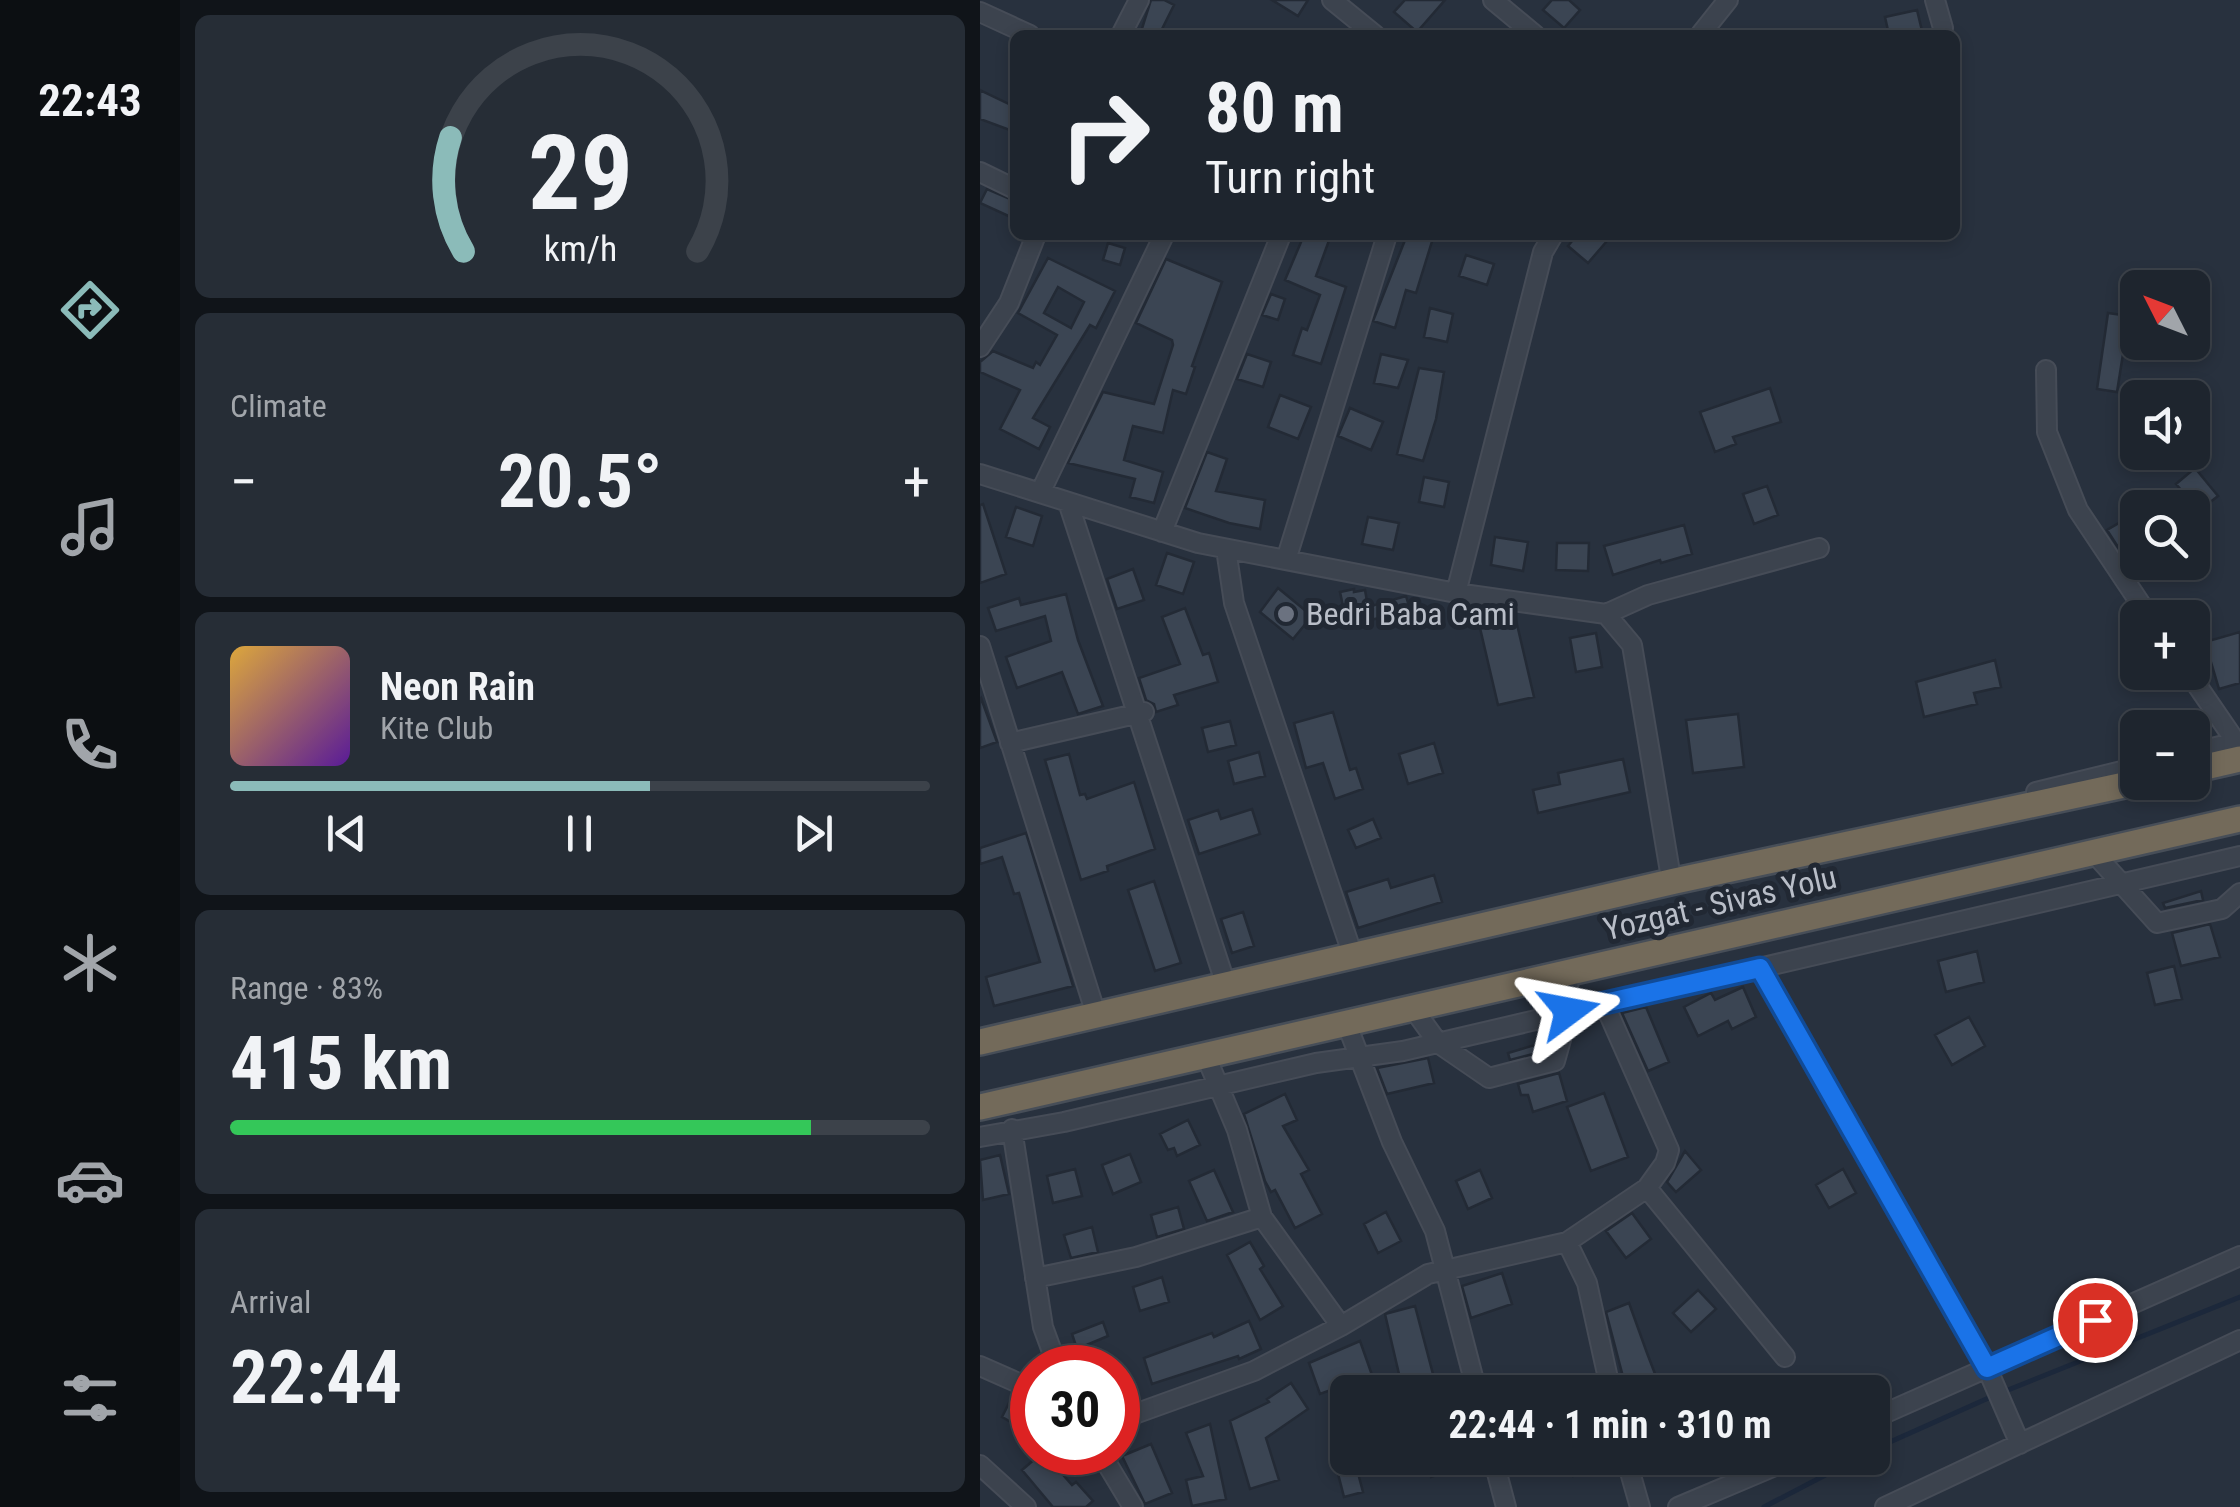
<!DOCTYPE html>
<html lang="en">
<head>
<meta charset="utf-8">
<style>
  :root { --surface:#1e252e; --page:#262d36; --text:#f1f3f6; --muted:#a1a5aa; --line:#3c424a; --accent:#8bbbb9 }
  body { margin:0; font-family:"Roboto Condensed",sans-serif; background:var(--page); color:var(--text); height:100vh; display:flex; flex-direction:column; font-size:38px; white-space:nowrap }
  * { box-sizing:border-box; margin:0 }
  p { font-size:32px; color:var(--muted) }
  .icon { flex:none; width:55px; height:55px; fill:none; stroke:currentColor; stroke-width:2; stroke-linecap:round; stroke-linejoin:round }
  .map { position:relative; flex:1; overflow:hidden }
  .drawer { display:flex; flex-direction:column; gap:15px; padding:15px; background:#101419; width:800px }
  .drawer>* { flex:none }
  .banner { position:absolute; left:30px; top:30px; width:950px; height:210px; border-radius:15px; box-shadow:0 5px 15px #0003,0 0 0 2px var(--line); background:#1e252e; color:var(--text); overflow:hidden }
  .needle { width:65px; rotate:312deg }
  .tools { position:absolute; left:1140px; top:270px; display:grid; gap:20px }
  .tools a { display:grid; place-items:center; width:90px; height:90px; border-radius:15px; background:var(--surface); box-shadow:0 5px 15px #0003,0 0 0 2px var(--line); font-size:50px }
  .speed { position:absolute; left:30px; top:1345px; display:flex; gap:20px; font-size:50px; font-weight:700; text-align:center }
  .speed>* { display:grid; place-content:center; width:130px; height:130px; border-radius:50%; background:var(--surface); box-shadow:0 5px 15px #0003,0 0 0 2px var(--line); line-height:1 }
  .speed .limit { border:15px solid #d22; background:#fff; color:#111 }
  .pin { position:absolute; display:grid; place-items:center; width:85px; height:85px; color:#fff; margin:-42px; border:5px solid #fff; border-radius:50%; box-shadow:0 2px 10px #0007 }
  .me { position:absolute; width:110px; margin:-55px; rotate:77deg; stroke-linejoin:round; filter:drop-shadow(0 0 8px #0008) }
  .turn { display:flex; align-items:center; gap:35px; height:210px; padding:0 30px; font-size:45px }
  .turn .icon { width:130px; height:130px; stroke-width:2.5 }
  .turn b { display:block; font-size:70px; line-height:85px }
  .big { font-size:75px; font-weight:700; line-height:1.1 }
  .drawer .widget { flex:1; display:flex; flex-direction:column; justify-content:center; gap:15px; min-width:0; padding:0 35px; border-radius:15px; background:var(--page) }
  .drawer .dial { align-items:center; gap:0 }
  .dial svg { height:260px; overflow:visible; fill:none; stroke:var(--line); stroke-width:7; stroke-linecap:round; text-anchor:middle }
  .dial text { fill:var(--text); stroke:none }
  .song { display:flex; align-items:center; gap:30px }
  .cover { width:120px; height:120px; border-radius:15px; background:linear-gradient(135deg,hsl(40 70% 55%),hsl(270 70% 35%)) }
  .played { height:10px; border-radius:5px; background:linear-gradient(90deg,var(--accent) 60%,var(--line) 60%) }
  .keys { display:flex; justify-content:space-around; direction:ltr }
  .heat { display:flex; justify-content:space-between; align-items:center; font-size:55px; direction:ltr }
  .charge { height:15px; border-radius:8px; background:linear-gradient(90deg,#34c759 83%,var(--line) 0) }
  .trip { position:absolute; left:350px; top:1375px; width:560px; height:100px; border-radius:15px; background:var(--surface); box-shadow:0 5px 15px #0003,0 0 0 2px var(--line); font-weight:700; line-height:100px; text-align:center }
  main { display:flex; flex:1; min-height:0 }
  .tab-bar { display:flex; flex-direction:column; width:180px; justify-content:space-around; align-items:center; background:#0c0f12; color:var(--muted) }
  .tab-bar .icon { width:70px; height:70px }
  .tab-bar .active { color:var(--accent) }
  .tab-bar b { font-size:45px; color:var(--text) }
  .map>svg:first-child { display:block }
  .lines { fill:none; stroke-linecap:round; stroke-linejoin:round }
  .stream { stroke:#1c283b; stroke-width:5 }
  .building { fill:#3b4553; stroke:#232a35; stroke-width:2.5; fill-rule:evenodd }
  .minor-casing { stroke:#464c57; stroke-width:22 }
  .highway-casing { stroke:#474e58; stroke-width:30 }
  .minor { stroke:#3c434e; stroke-width:18 }
  .highway { stroke:#736a5a; stroke-width:25 }
  .route-casing { stroke:#114b97; stroke-width:25 }
  .route { stroke:#1a73e8; stroke-width:18 }
  .worship-dot { fill:#6b7280; stroke:#212833; stroke-width:4 }
  .labels { text-anchor:middle; dominant-baseline:central; stroke-width:10; stroke-linejoin:round; paint-order:stroke }
  .poi-label { font-size:32px; fill:#b9bec8; stroke:#212833; text-anchor:start }
  .street-label { font-size:32px; fill:#b9bec8; stroke:#212833 }
</style>
</head>
<body>
<main>
<nav class="tab-bar">
<b>22:43</b>
<svg class="icon active" aria-label="directions" viewBox="0 0 24 24"><path d="M12 3l9 9-9 9-9-9zM9 14v-3h6M13 9l2 2-2 2"/></svg>
<svg class="icon" aria-label="music" viewBox="0 0 24 24"><path d="M9 18V5l10-2v13"/><circle cx="6" cy="18" r="3"/><circle cx="16" cy="16" r="3"/></svg>
<svg class="icon" aria-label="phone" viewBox="0 0 24 24"><path d="M5 4h4l2 5-3 2q2 4 5 5l2-3 5 2v4C11 20 4 13 5 4z"/></svg>
<svg class="icon" aria-label="climate" viewBox="0 0 24 24"><path d="M12 3v18M4 7l16 10M4 17L20 7"/></svg>
<svg class="icon" aria-label="car" viewBox="0 0 24 24"><path d="M5 17H2v-5l4-1 3-4h7l3 4 3 1v5h-3M9 17h6M6 11h13"/><circle cx="7" cy="17" r="2"/><circle cx="17" cy="17" r="2"/></svg>
<svg class="icon" aria-label="filters" viewBox="0 0 24 24"><path d="M4 7h16M4 17h16"/><circle cx="9" cy="7" r="2"/><circle cx="15" cy="17" r="2"/></svg>
</nav>
<section class="drawer">
<div class="widget dial"><svg viewBox="0 0 100 80">
<path d="M14 69A42 42 0 1 1 86 69"/>
<path d="M14 69A42 42 0 0 1 10 34" stroke="#8bbbb9"/>
<text x="50" y="56" font-size="32" font-weight="700">29</text>
<text x="50" y="72" font-size="11">km/h</text>
</svg></div>
<div class="widget"><p>Climate</p>
<div class="heat"><a>−</a><b class="big">20.5°</b><a>+</a></div>
</div>
<div class="widget">
<div class="song"><i class="cover"></i><div><b>Neon Rain</b><p>Kite Club</p></div></div>
<div class="played"></div>
<div class="keys"><svg class="icon" aria-label="previous" viewBox="0 0 24 24"><path d="M18 5L8 12l10 7zM5 5v14"/></svg><svg class="icon" aria-label="pause" viewBox="0 0 24 24"><path d="M8 5v14M16 5v14"/></svg><svg class="icon" aria-label="next" viewBox="0 0 24 24"><path d="M6 5l10 7-10 7zM19 5v14"/></svg></div>
</div>
<div class="widget"><p>Range · 83%</p><b class="big">415 km</b><div class="charge"></div></div>
<div class="widget"><p>Arrival</p><b class="big">22:44</b></div>
</section>
<div class="map">
<svg width="1260" height="1507" viewBox="0 0 1260 1507">
  <rect width="100%" height="100%" fill="#28313e"/>
  <g class="lines">
    <path class="stream" d="M1023 1392 1260 1297
      M892 1450 1013 1396
      M784 1507 878 1458"/>
  </g>
  <path class="building" d="M171 0H184L194 5 179 35H160Z
    M292 0H328L318 16Z
    M425 0H465L437 32 414 12Z
    M572 0H589L600 10 584 28 563 10Z
    M937 10 943 35H909L905 17Z
    M0 90 35 107V132L0 119Z
    M7 189 35 201V219L0 203Z
    M324 235H351L336 276 366 287 341 364 313 355 322 328 327 330 340 295 305 280Z
    M427 235H454L436 293 426 290 415 328 393 321Z
    M597 235H620L627 241 608 263 588 246Z
    M128 243 145 248 140 265 123 260Z
    M486 255 514 264 507 285 479 276Z
    M68 258 135 291 116 328 110 325 53 418 70 427 59 449 20 429 40 390 0 372V362L13 351 53 368 56 362 60 365 77 335 38 313ZM78 287 104 302 91 328 64 313Z
    M186 259 242 282 212 366 215 367 206 394 193 390 183 433 153 426 144 460 183 472 174 503 150 497 155 479 88 463 123 392 174 404 193 345 192 340 156 323Z
    M291 294 305 299 298 320 282 315Z
    M450 308 473 314 467 342 444 337Z
    M1128 313 1149 316 1137 392 1117 389Z
    M267 354 291 362 283 387 257 379Z
    M401 354 428 360 418 388 394 383Z
    M439 368 464 372 456 419 443 461 417 454Z
    M790 388 801 422 753 437 756 444 735 452 720 412Z
    M300 395 331 407 318 439 288 427Z
    M370 408 403 422 391 450 358 436Z
    M227 452 247 459 236 491 285 500 280 529 249 523 205 508Z
    M1215 468 1238 496 1219 511 1196 484Z
    M444 477 469 482 464 507 439 502Z
    M787 486 798 515 774 524 763 494Z
    M3 504 26 574 0 583V505Z
    M36 507 62 516 53 546 26 537Z
    M1158 512V554L1147 561 1127 530Z
    M388 517 419 523 413 550 382 544Z
    M704 525 712 554 681 563 680 560 633 575 624 546Z
    M515 537 548 542 543 571 511 565Z
    M577 543H609L608 571 576 570Z
    M187 553 214 562 203 594 176 585Z
    M153 569 164 600 137 609 127 579Z
    M298 588 332 616 313 639 280 612Z
    M374 589V592L385 590 388 607 426 596 433 620 407 628 404 617 367 625 360 592Z
    M86 594 98 640 123 706 98 714 82 672 37 688 26 657 71 641 65 616 16 631 8 608 39 598 41 605Z
    M205 608 223 655 229 653 238 682 194 695 198 705 176 712 174 704 166 700 159 678 200 664 182 617Z
    M536 620 554 697 518 705 500 628Z
    M1260 632V683L1239 689 1225 642Z
    M616 633 622 667 596 672 590 638Z
    M1015 660 1021 687 994 693 997 704 944 717 936 682Z
    M1 698 17 742 0 748V699Z
    M353 712 370 770 376 768 383 789 355 799 343 763 326 768 314 723Z
    M758 714 764 767 713 773 706 720Z
    M250 721 256 745 228 752 222 728Z
    M454 743 463 773 428 784 419 754Z
    M279 752 285 776 254 784 248 761Z
    M89 754 100 795 105 794 107 799 154 782 175 849 127 866 128 871 101 880 65 760Z
    M643 759 650 792 558 813 553 790 580 784 578 773Z
    M272 809 280 834 219 854 208 820 238 810 241 819Z
    M393 819 401 838 376 848 368 830Z
    M46 833 93 986 14 1006 6 977 60 962 39 893 34 894 22 857 0 864V848Z
    M454 875 462 902 378 928 366 892 408 879 411 888Z
    M174 881 201 963 175 971 148 890Z
    M1221 891 1223 900 1185 908 1183 903Z
    M263 912 274 946 252 953 241 919Z
    M1230 924 1240 957 1201 966 1192 933Z
    M997 951 1004 982 966 992 958 961Z
    M1194 966 1202 999 1175 1005 1167 973Z
    M763 987 776 1017 752 1029 748 1021 718 1036 704 1007 731 993 735 1000Z
    M666 1007 689 1062 668 1071 642 1013Z
    M989 1017 1005 1046 972 1065 955 1035Z
    M568 1041 565 1051 530 1060 528 1053Z
    M448 1058 454 1083 407 1094 397 1068Z
    M579 1073 587 1101 553 1112 548 1095H541L538 1084Z
    M624 1093 648 1157 611 1171 587 1107Z
    M305 1094 317 1120 303 1126 329 1170 321 1174 342 1214 315 1228 295 1190 291 1192 285 1181 264 1114Z
    M208 1120 220 1145 197 1156 194 1148 188 1150 180 1134Z
    M705 1151 721 1170 696 1192 687 1182Z
    M150 1154 161 1182 133 1194 122 1165Z
    M20 1155 29 1194 3 1200 0 1160Z
    M95 1169 102 1196 73 1203 67 1176Z
    M863 1169 876 1193 849 1208 836 1185Z
    M234 1170 253 1212 227 1221 209 1181Z
    M500 1170 512 1198 488 1209 476 1181Z
    M198 1207 204 1229 177 1237 171 1215Z
    M406 1212 421 1241 398 1253 384 1224Z
    M652 1213 671 1239 646 1258 626 1231Z
    M112 1227 118 1252 91 1258 84 1235Z
    M270 1242 284 1266 280 1269 303 1306 280 1320 247 1255Z
    M522 1273 532 1304 491 1318 482 1286Z
    M182 1277 189 1302 160 1311 153 1287Z
    M718 1290 736 1309 711 1332 693 1313Z
    M649 1303 667 1353 682 1392H647L626 1312Z
    M435 1306 454 1378 422 1387 405 1314Z
    M269 1321 281 1349 259 1359 258 1356 172 1384 164 1358 232 1333 234 1337Z
    M123 1322 128 1336 97 1349 92 1334Z
    M380 1341 392 1375 340 1394 329 1363Z
    M311 1383 328 1409 286 1438 299 1480 270 1489 250 1421 289 1402 287 1399Z
    M32 1397 52 1408V1417L45 1430 22 1417Z
    M230 1424 246 1499 212 1506 206 1480 223 1476 206 1433Z
    M171 1444 192 1493 165 1504 142 1456Z
    M63 1452 92 1485 96 1482 113 1501 106 1507H73L42 1470Z
    M354 1458H374L383 1492 364 1497Z
    M445 1458H501V1461L451 1477Z
    M588 1458H634L635 1464 593 1476Z
    M670 1458H711V1459L675 1472Z"/>
  <g class="lines">
    <defs>
      <path id="minor" d="M352 0 395 35
        M513 0 555 35
        M955 0 963 28
        M0 12 50 35
        M141 35 159 0
        M720 35 748 0
        M0 172 35 189
        M0 347 29 303 56 235
        M1066 370 1067 432 1098 510 1170 618
        M0 474 218 543 476 593 626 614 652 645 691 878
        M60 493 184 235
        M88 502 244 979
        M182 532 301 235
        M246 549 254 603 371 950
        M306 560 407 235
        M476 593 563 252 573 235
        M626 614 668 595 839 548
        M0 646 114 1008
        M1208 672 1256 742
        M30 743 164 712
        M1212 753 1260 741
        M1056 792 1158 767
        M1113 852 1177 923 1242 909 1260 893
        M780 967 1007 1368 1040 1444
        M432 1007 458 1043 509 1078 575 1061 589 1011 588 971
        M366 1022 412 1142 455 1231 497 1392
        M225 1054 257 1130 282 1217 361 1326
        M32 1129 63 1327 78 1368
        M0 1137 84 1122 336 1063 423 1051 1260 856
        M667 1188 805 1357
        M587 1242 607 1283 631 1392
        M55 1278 156 1257 282 1217
        M0 1366 52 1389
        M892 1419 1260 1256
        M138 1420 274 1371 361 1326 448 1274 587 1242 667 1188 685 1163 689 1150 624 1003
        M120 1452 153 1507
        M513 1458 526 1507
        M646 1458 660 1507
        M0 1465 46 1507
        M698 1507 814 1458
        M905 1507 1260 1340"/>
      <path id="highway" d="M1212 770 1260 759
        M0 1042 695 881 1158 782
        M0 1107 1260 819"/>
    </defs>
    <use href="#minor" class="minor-casing"/>
    <use href="#highway" class="highway-casing"/>
    <use href="#minor" class="minor"/>
    <use href="#highway" class="highway"/>
  </g>
  <g class="lines">
    <defs>
      <path id="route" d="M589 1011 780 968 1007 1368 1115 1320"/>
    </defs>
    <use href="#route" class="route-casing"/>
    <use href="#route" class="route"/>
  </g>
  <circle class="worship-dot" cx="306" cy="614" r="10"/>
  <g class="labels">
    <g class="poi-label">
      <text x="326" y="614">Bedri Baba Cami</text>
    </g>
    <g class="street-label">
      <text transform="translate(740 903) rotate(-13)">Yozgat - Sivas Yolu</text>
    </g>
  </g>
</svg>
<div class="tools">
<a><svg class="needle" viewBox="-14 -14 28 28"><path d="M0-13l5 13h-10z" fill="#e53935"/><path d="M0 13l5-13h-10z" fill="#a1a5aa"/></svg></a>
<a><svg class="icon" aria-label="sound" viewBox="0 0 24 24"><path d="M4 9h4l5-4v14l-5-4H4zM17 9q2 3 0 6"/></svg></a>
<a><svg class="icon" aria-label="search" viewBox="0 0 24 24"><circle cx="10" cy="10" r="6"/><path d="M15 15l6 6"/></svg></a>
<a>+</a>
<a>−</a>
</div>
<div class="speed"><div class="limit">30</div></div>
<div class="pin" style="left:1115px;top:1320px;background:#d93025"><svg class="icon" aria-label="arrive" viewBox="0 0 24 24"><path d="M6 21V4h12l-3 4 3 4H6"/></svg></div>
<svg class="me" style="left:589px;top:1011px" viewBox="-20 -20 40 40"><path d="M0-17L14 15 0 8-14 15z" fill="#1a73e8" stroke="#fff" stroke-width="4"/></svg>
<div class="trip">22:44 · 1 min · 310 m</div>
<div class="banner">
<div class="turn"><svg class="icon" aria-label="right" viewBox="0 0 24 24"><path d="M7 20v-9h11M14 6l5 5-5 5"/></svg><div><b>80 m</b>Turn right</div></div>
</div>
</div>
</main>
</body>
</html>
